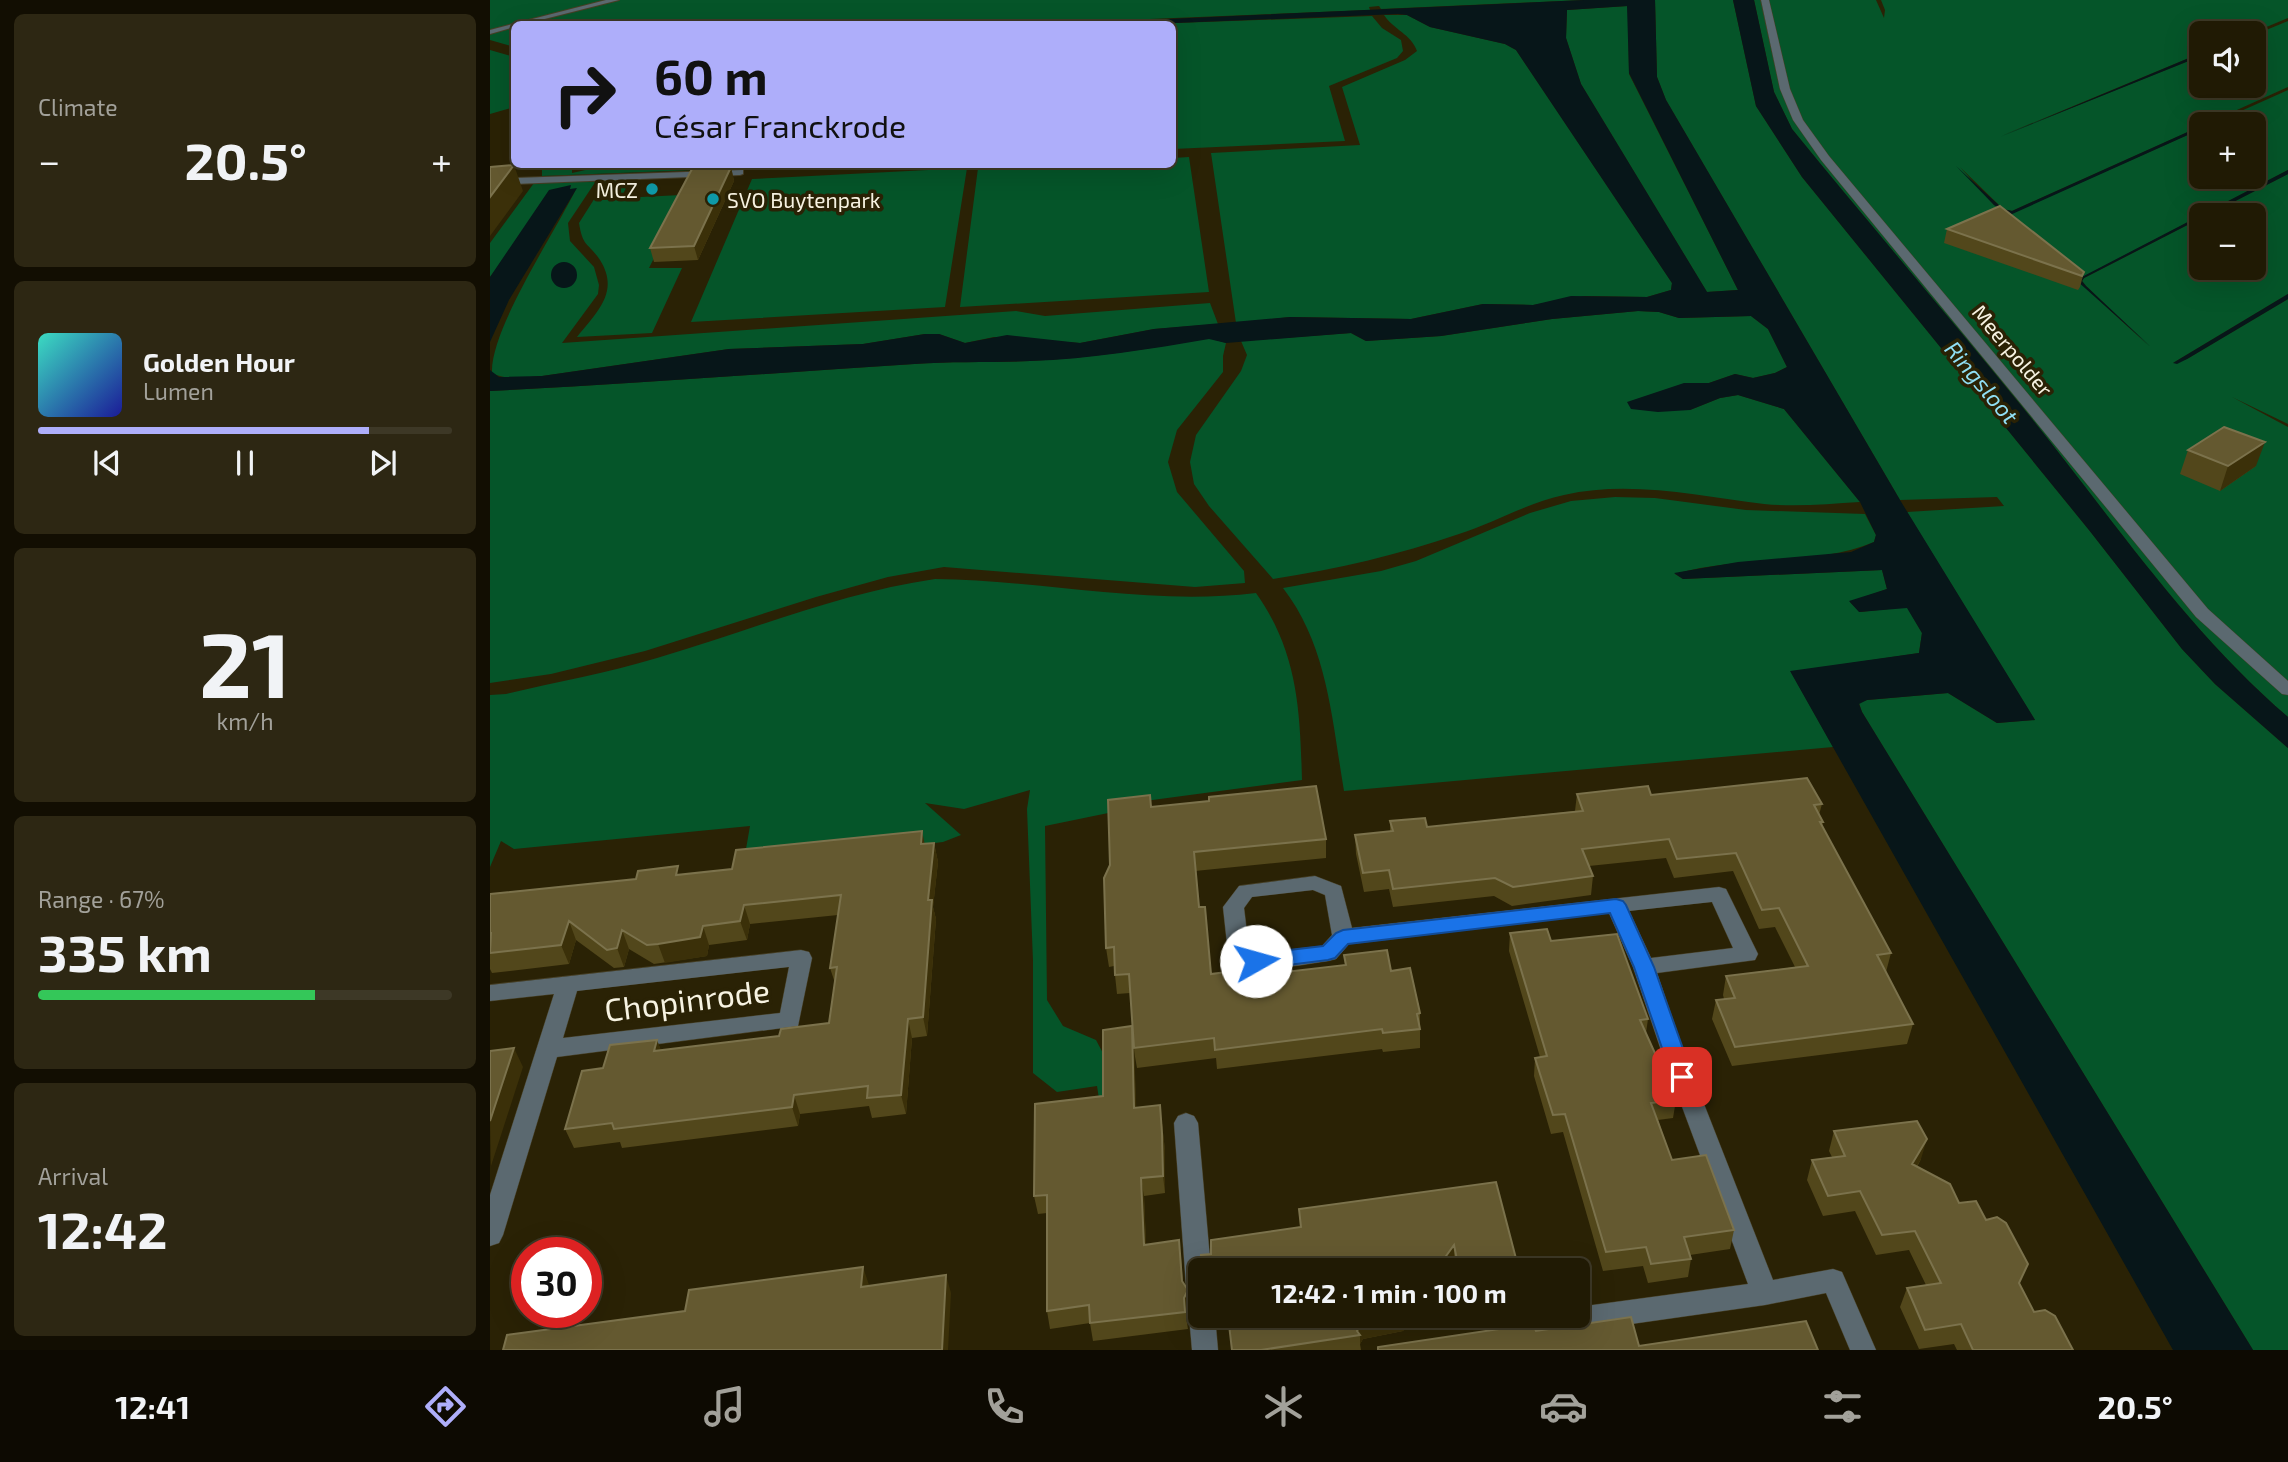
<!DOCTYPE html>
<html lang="en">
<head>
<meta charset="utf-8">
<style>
  :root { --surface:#201a04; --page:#2d2713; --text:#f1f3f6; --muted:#a2a19a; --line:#3d3826; --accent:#aeaefa }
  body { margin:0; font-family:"Exo 2",sans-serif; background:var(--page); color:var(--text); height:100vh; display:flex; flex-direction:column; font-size:26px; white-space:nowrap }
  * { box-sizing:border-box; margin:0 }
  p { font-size:23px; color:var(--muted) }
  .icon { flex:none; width:38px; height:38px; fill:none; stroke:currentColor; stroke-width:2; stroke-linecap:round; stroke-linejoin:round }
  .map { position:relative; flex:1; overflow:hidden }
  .drawer { display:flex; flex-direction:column; gap:14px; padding:14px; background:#120e02; width:490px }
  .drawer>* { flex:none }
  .top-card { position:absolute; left:21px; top:21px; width:665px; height:147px; border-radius:10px; box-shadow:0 7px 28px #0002,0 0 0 2px var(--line); background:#aeaefa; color:#111; overflow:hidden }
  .controls { position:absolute; left:1699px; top:21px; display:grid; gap:14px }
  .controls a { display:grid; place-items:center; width:77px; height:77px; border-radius:10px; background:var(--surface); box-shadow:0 7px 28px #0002,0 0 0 2px var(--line); font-size:35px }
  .speed { position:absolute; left:21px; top:1237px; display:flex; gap:14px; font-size:35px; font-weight:700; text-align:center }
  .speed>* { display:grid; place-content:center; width:91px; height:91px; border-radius:50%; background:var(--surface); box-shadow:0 7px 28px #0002,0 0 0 2px var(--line); line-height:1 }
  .speed .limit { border:10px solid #d22; background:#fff; color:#111 }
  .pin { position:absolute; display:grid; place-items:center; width:60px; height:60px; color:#fff; margin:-30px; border-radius:14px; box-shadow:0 4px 10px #0006 }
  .me { position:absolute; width:77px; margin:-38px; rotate:83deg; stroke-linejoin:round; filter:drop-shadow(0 0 5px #0008) }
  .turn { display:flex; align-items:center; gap:24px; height:147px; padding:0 28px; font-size:32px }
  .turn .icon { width:91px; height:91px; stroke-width:2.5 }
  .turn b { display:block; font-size:49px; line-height:60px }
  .big { font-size:52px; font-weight:700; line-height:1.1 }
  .drawer .card { flex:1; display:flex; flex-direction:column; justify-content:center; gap:10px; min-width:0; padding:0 24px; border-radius:10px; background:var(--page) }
  .drawer .dial { align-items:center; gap:0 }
  .dial b { font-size:91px; line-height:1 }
  .song { display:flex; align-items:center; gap:21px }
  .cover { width:84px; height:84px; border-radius:10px; background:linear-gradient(135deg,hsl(170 70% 55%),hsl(240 70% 35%)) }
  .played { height:7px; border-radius:4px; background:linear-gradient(90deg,var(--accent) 80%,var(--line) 80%) }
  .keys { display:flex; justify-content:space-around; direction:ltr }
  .heat { display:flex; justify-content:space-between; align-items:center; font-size:38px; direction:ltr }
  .charge { height:10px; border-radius:5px; background:linear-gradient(90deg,#34c759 67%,var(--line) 0) }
  .trip { position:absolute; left:698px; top:1258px; width:402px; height:70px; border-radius:10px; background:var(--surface); box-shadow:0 7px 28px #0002,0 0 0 2px var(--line); font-weight:700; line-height:70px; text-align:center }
  .dock { display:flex; height:112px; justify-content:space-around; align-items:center; background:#0d0a02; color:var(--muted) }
  .dock .icon { width:49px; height:49px }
  .dock .current { color:var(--accent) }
  .dock b { font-size:32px; color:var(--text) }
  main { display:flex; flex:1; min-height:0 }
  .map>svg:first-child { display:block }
  .green { fill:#055529 }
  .water { fill:#071619; fill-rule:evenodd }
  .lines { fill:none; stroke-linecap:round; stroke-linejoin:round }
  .service-casing { stroke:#473f24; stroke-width:2 }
  .minor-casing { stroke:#473f24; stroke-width:1 }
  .service { fill:#5b6970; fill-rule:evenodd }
  .minor { fill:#5b6970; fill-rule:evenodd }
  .wall { fill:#52471b }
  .shaded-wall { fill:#3b3009 }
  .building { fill:#645930; stroke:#7b724c; stroke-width:2 }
  .route { fill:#1a73e8; stroke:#114b97; stroke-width:2 }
  .culture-dot { fill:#0f9aa8; stroke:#2a2205; stroke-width:2.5 }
  .labels { text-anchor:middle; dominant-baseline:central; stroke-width:7; stroke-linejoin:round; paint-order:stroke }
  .far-poi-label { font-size:21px; fill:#f7f3e2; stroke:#2a2205; text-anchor:end }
  .far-street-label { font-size:21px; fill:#f7f3e2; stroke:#2a2205 }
  .far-water-label { font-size:23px; font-style:italic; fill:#90dff4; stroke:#2a2205 }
  .near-street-label { font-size:32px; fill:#f7f3e2; stroke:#2a2205 }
</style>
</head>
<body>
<main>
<section class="drawer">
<div class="card"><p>Climate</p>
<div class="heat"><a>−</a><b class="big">20.5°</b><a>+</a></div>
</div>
<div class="card">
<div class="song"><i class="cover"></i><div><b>Golden Hour</b><p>Lumen</p></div></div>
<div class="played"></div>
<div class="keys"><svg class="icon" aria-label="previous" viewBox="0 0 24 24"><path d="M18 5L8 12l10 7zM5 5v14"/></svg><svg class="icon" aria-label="pause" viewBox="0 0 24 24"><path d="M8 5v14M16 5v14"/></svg><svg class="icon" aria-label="next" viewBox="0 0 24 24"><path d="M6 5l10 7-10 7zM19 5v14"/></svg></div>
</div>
<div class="card dial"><b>21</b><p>km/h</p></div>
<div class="card"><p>Range · 67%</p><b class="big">335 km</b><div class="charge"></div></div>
<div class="card"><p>Arrival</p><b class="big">12:42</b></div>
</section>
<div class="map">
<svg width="1798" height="1350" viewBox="0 0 1798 1350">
  <rect width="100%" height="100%" fill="#2a2205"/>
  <path class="green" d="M0 0H1094L891 9 889 6 879 7 880 10 611 21 591 24H24V47L0 40Z
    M1165 0H1243L1266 106 1312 177 1599 530 1692 649 1725 684 1798 748V1350H1763L1372 712 1369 703 1377 700 1458 693 1507 723 1545 720 1417 512 1514 506 1507 497 1410 500 1176 100 1167 77Z
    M1264 0H1386L1394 18 1395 10 1391 0H1798V18L1762 33H1712L1711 53 1511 136 1711 56 1712 86H1764V35L1798 21V87L1522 211 1513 209 1470 167 1504 205 1520 214 1711 129 1712 177H1764V124H1722L1798 90V170L1587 280 1660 347 1596 286 1592 281 1594 278 1711 218 1712 268H1764V215H1718L1798 174V294L1683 363 1697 359 1798 299V424L1742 397 1798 427V717C1693 627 1616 509 1529 403 1454 311 1377 221 1302 129L1284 92Z
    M1138 6 1139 74 1248 290 1217 292 1091 84 1076 38 1077 10Z
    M894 15H917L940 27 1015 44 1026 50 1182 283 1181 290 1157 297 1095 296 1043 305 993 304 921 319 800 317 746 323 721 153 870 145 852 87 915 60 927 51C921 34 904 30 894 15Z
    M882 16 892 28 911 40 913 51 907 58 839 86 855 141 683 149 682 24H659Z
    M0 50 24 57V107L0 114Z
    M699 157 719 292 470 307 488 168 547 164H682L683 158Z
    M106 164 332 165 52 176V165H76L73 170H82V173L100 169Z
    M477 168 455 307 201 322 262 179Z
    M140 180 131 198 191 195 189 208 159 268H192L162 333 87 337C107 312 130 292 110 260 98 242 93 248 89 223L115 182Z
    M106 181 78 223 80 241 104 267 109 285 108 294 72 343 526 311 555 316 720 303 728 324 664 329 590 343 504 337 475 343 449 334H435L373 344 239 349 52 376C35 377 17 381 2 373 0 329 66 231 86 189H71L0 277V243L44 183Z
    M1148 311 1169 312 1189 318 1261 316 1278 329 1297 367 1285 373 1263 378 1245 374 1219 383H1194L1200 410 1230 398 1248 395 1294 409 1370 502C1338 504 1306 507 1274 504 1208 496 1140 480 1074 495 1037 503 1004 523 969 534 908 555 847 569 783 579L719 506 704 484 700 462 706 435 751 371 757 355 751 341 861 333 876 341 951 336 1062 319Z
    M719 338 736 343 733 356V372L687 430 678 462 687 492 754 571 755 583 705 587 454 567 398 577 326 597 155 651 61 674 0 683V391C142 384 282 373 424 364 463 361 502 363 540 361 601 358 660 349 719 338Z
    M1125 497 1165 498 1256 510 1375 514 1386 535 1384 542C1324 567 1249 555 1185 574L1193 579 1392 570 1397 589 1360 602 1370 612 1417 607 1432 633 1429 653 1301 672 1343 747 854 791C842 721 838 646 793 588L891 571 926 561 1040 513 1081 501Z
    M445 579C552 580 658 606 766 593 808 652 810 710 812 780L640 803 628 811 555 826 557 1000 573 1026 606 1040 641 1106 611 1111 607 1086 567 1092 543 1073V961L537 809 540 790 474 809 435 803 471 835 453 842 253 866 260 826 24 849 11 841 0 867V695L16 694C66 682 117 673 167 658 259 631 349 593 445 579Z"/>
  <path class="water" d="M1094 0H1165L1167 77 1176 100 1410 500 1545 720 1507 723 1458 693 1377 700 1369 704 1372 712 1763 1350H1683L1300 671 1429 653 1432 633 1417 608 1369 612 1359 601 1397 589 1392 570 1193 579 1184 573 1248 562 1361 552 1384 542 1386 535 1370 502 1294 409 1248 395 1230 398 1200 410 1168 412 1141 409 1137 402 1194 383H1219L1245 374 1263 378 1285 373 1297 367 1278 329 1261 316 1189 318 1169 312 1148 311 1062 319 951 336 876 341 861 333 736 343 719 339C660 349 601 359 540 361 502 363 463 361 424 364 282 373 142 384 0 391V370L9 377 52 376 239 349 373 344 435 334H449L475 343 517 335 590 343 664 329 800 317 921 319 993 304 1043 305 1081 296 1157 297 1181 290 1182 283 1026 50 1015 44 940 27 917 15 908 14 659 24 590 23ZM1137 6 1139 73 1248 290 1217 292 1091 84 1076 38 1077 10Z
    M1243 0H1264L1284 92 1302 129C1377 221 1454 311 1529 403 1616 509 1693 627 1798 717V748L1725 684 1692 649 1599 530 1312 177 1266 106Z
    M1711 53V56L1510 137Z
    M1711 126V129L1520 215 1504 205 1466 166 1513 209 1522 211Z
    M1798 170V174L1718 215H1712L1711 218 1594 278 1592 281 1596 286 1661 347 1586 280Z
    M81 185 80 189 87 188 19 300 0 342V277L59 190Z
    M61 275a13 13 0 1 1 26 0a13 13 0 1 1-26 0Z
    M1798 294V299L1697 359 1687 364 1683 363Z"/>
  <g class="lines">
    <defs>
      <path id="service" d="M116 0H129L35 24H24V27L0 34V30Z
        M253 170V174L250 175 0 185V179Z"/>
      <path id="minor" d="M1271 0H1279L1300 89 1313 120 1339 156 1718 609 1798 681V695L1792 694 1706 617 1331 160 1303 120 1290 89Z
        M825 876 851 886 862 928 1229 887 1236 889 1268 954 1265 960 1167 973 1194 1053 1283 1280 1343 1269 1352 1272 1386 1350H1360L1336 1293 1275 1305 1021 1341 1012 1338 1008 1329 1012 1320 1021 1317 1088 1316V1307L1258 1284 1172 1053 1143 967 1119 913 859 944 846 959 838 961C813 964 753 979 738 953L733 907 749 886ZM823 890 835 895 842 935 832 946 769 953 759 949 754 908 762 897ZM1222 902 1243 948 1161 958 1139 911Z
        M311 950 319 952 322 958 308 1026 67 1057 13 1235 9 1243 0 1246V1195L64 994 0 1001V985ZM299 967 290 1013 73 1038 87 991Z
        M696 1113 704 1116 708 1123 721 1270H710V1316H725L728 1350H702L699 1316 703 1308 697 1299 684 1123 688 1116Z"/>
    </defs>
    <use href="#service" class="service-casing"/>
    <use href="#minor" class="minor-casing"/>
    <use href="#service" class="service"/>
    <use href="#minor" class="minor"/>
  </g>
  <path class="wall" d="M241 167 244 181 208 260 164 262 160 248Z
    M1457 229 1594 272 1590 287 1588 290 1454 243Z
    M1698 450 1766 466 1730 491 1690 474Z
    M1087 794 1161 795 1332 804 1329 815 1333 822 1332 827 1401 953 1396 972 1423 1024 1417 1044 1242 1066 1222 1019 1226 1000 1234 999 1233 995 1236 976 1305 967 1285 927 1269 929 1243 871 1184 878 1176 858 1099 866 1103 876 1101 895 1022 906 1004 896 903 907 899 889 874 892 866 854 865 835 900 831V821L937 827 1085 811Z
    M661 807 836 839V858L705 871 709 907 721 974 760 976 855 966 854 955 901 971 930 1013V1048L893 1052 892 1049 727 1069 726 1058 647 1068 644 1051 646 1108 672 1123 675 1151V1193L654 1196 656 1245 691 1258 693 1283 700 1308 696 1316 698 1329 603 1341 600 1323 560 1329 557 1311V1213L548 1214 544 1196 613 1096 643 1038 640 993 627 994 624 966 619 967 616 948Z
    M444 843 448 862 443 907 446 919 437 1036 422 1038 416 1114 382 1118 379 1106 310 1114 308 1126 132 1148 130 1142 84 1148 75 1129 113 1068 167 1040 171 1051 289 1036 339 1023 345 983 340 968 348 915 260 924 257 940 219 945 217 956 164 964 139 949 134 967 124 968 86 940 79 964 2 973 0 969V894L242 869Z
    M1020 933 1061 941 1158 1019 1156 1033 1186 1100 1183 1118 1168 1120 1182 1160 1244 1230 1240 1249 1200 1255 1201 1259 1198 1277 1158 1283 1153 1266 1113 1271 1073 1132 1061 1134 1044 1076 1045 1058 1050 1057 1019 951Z
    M1344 1131 1431 1159 1427 1167 1469 1203 1530 1285 1544 1312 1583 1350H1467L1464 1344 1429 1349 1410 1307 1417 1288 1436 1285 1419 1250 1386 1255 1365 1211 1333 1216 1317 1180 1322 1160 1342 1157 1339 1151Z
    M1006 1182 1029 1270H965L964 1263 958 1270H711L721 1254 810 1228 809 1209Z
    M727 1316H924L913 1331 873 1339 870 1344 871 1350H742L739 1324 728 1325Z
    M982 1316H1016L988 1320Z"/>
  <path class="shaded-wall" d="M24 165 33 191 0 236V197Z
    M241 167 244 181 208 260 204 246Z
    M1775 442 1766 466 1730 491 1738 466Z
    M432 831 436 850 431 844Z
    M444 843 448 862 443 907 446 919 437 1036 433 1017 438 900Z
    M254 905 260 924 257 940 250 921Z
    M79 921 86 940 79 964 71 945Z
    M213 926 219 945 217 956 175 963 168 944Z
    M132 930 139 949 134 967 127 948Z
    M418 1019 422 1038 416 1114 411 1095Z
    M642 1026 644 1044 647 1126 644 1108Z
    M167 1040 174 1059 164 1051Z
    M24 1048 33 1067 1 1166 0 1121Z
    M304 1095 310 1114 308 1126 302 1107Z
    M670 1105 675 1151V1193L673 1176Z
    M1437 1139 1431 1159 1416 1184 1422 1164Z
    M651 1178 654 1196 657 1263 654 1245Z
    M689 1240 694 1298 698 1290 700 1308 696 1316 698 1329 692 1281Z
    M964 1245V1263L958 1270H946Z
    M373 1267 379 1285 377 1305 371 1287Z
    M456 1275 461 1293 458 1350H452Z
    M900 1316H924L913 1331 873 1339 870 1344V1335L867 1331 873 1321Z"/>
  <path class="building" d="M24 165 0 197V167Z
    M241 167 204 246 160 248 202 169Z
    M1510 206 1594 272 1592 276 1457 229Z
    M1734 427 1775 442 1738 466 1698 450Z
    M1317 778 1332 804 1324 805 1333 822H1330L1401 953 1387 955 1423 1024 1245 1047 1226 1000 1245 998 1236 976 1318 966 1289 908 1272 910 1246 853 1187 859 1179 839 1144 843 1092 849 1103 876 1023 887 1005 878 903 889 899 870 873 873 865 835 903 831 900 821 935 818 937 827 1093 811 1087 794 1158 786 1161 795Z
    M826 786 836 839 704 852 709 907H715L721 974 759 969 760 976 856 965 854 955 897 950 901 971 920 968 930 1013 927 1014 930 1029 893 1033 892 1029 725 1050 724 1038 644 1048 639 974 625 975 624 947 616 948 614 878 620 865 618 800 660 795 661 807 719 801V797Z
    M432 831 431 844 444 843 438 900H442L433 1017 418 1019 411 1095 377 1098 378 1086 304 1095 302 1107 124 1129 122 1123 75 1129 92 1071 113 1068 120 1045 167 1040 164 1051 289 1036 291 1029 339 1023 347 967 340 968 351 895 254 905 250 921 213 926 210 937 168 944 157 945 132 930 127 948 117 950 79 921 71 945 0 953 1 933H0V894L146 879 148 871 188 866 186 875 242 869 246 850Z
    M1057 929 1061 941 1127 934 1158 1019 1150 1020 1186 1100 1161 1103 1182 1160 1216 1155 1244 1230 1194 1237 1201 1259 1161 1264 1156 1247 1116 1252 1075 1114 1063 1115 1045 1058 1057 1056 1020 933Z
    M642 1026 644 1108 670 1105 672 1133 673 1176 651 1178 654 1245 689 1240 692 1281 698 1290 694 1298 695 1312 600 1323 599 1305 557 1311V1195L544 1196 545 1104 613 1096V1030Z
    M24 1048 0 1121V1051Z
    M1427 1121 1437 1139 1422 1164 1460 1184 1469 1203 1486 1201 1496 1220 1507 1217 1516 1223 1538 1264 1529 1283 1544 1312 1555 1310 1565 1316 1583 1350H1483L1471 1324 1435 1330 1417 1288 1451 1283 1425 1231 1392 1235 1370 1191 1338 1196 1322 1160 1355 1156 1344 1131Z
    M1006 1182 1029 1270H969L964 1245 946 1270H711V1255L721 1254V1240L811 1227 809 1209Z
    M373 1267 371 1287 456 1275 452 1350H13L17 1335 195 1311 199 1290Z
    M738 1316H900L873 1321 867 1331 870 1335 771 1350H742Z
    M1141 1317 1149 1346 1316 1321 1328 1350H888V1347L1043 1324 1046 1331Z"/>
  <path class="route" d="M1126 899 1133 901 1136 905 1164 967 1203 1077 1200 1083 1192 1085 1185 1083 1182 1077 1144 967 1120 913 858 944 845 958 838 960 766 969 760 967 757 961 760 956 766 954 833 946 846 933 853 930Z"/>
  <g class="culture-dot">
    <circle cx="162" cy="189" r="7"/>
    <circle cx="223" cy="199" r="7"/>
  </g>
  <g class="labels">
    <g class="far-poi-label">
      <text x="148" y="189">MCZ</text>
      <text x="237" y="199" text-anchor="start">SVO Buytenpark</text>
    </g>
    <g class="far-street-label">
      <text transform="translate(1523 350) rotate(50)">Meerpolder</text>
    </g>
    <g class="far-water-label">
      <text transform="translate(1492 382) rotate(50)">Ringsloot</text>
    </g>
    <g class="near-street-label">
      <text transform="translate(197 999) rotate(-7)">Chopinrode</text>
    </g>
  </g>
</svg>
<div class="controls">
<a><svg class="icon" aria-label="sound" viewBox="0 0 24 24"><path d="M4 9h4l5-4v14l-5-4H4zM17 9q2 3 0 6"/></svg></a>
<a>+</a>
<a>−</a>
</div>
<div class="speed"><div class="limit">30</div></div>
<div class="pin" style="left:1192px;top:1077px;background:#d93025"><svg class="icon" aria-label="arrive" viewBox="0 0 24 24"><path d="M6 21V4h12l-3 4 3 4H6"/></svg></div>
<svg class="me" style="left:766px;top:961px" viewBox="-20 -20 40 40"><circle r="19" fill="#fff"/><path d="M0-13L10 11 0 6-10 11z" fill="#1a73e8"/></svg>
<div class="trip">12:42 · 1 min · 100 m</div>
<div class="top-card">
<div class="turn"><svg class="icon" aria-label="right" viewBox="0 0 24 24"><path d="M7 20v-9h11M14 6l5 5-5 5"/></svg><div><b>60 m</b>César Franckrode</div></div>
</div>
</div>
</main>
<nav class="dock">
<b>12:41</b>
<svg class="icon current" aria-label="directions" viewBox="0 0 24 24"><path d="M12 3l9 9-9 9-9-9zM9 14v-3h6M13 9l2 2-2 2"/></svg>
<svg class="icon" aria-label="music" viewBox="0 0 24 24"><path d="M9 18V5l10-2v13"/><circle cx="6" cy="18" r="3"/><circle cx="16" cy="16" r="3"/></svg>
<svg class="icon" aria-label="phone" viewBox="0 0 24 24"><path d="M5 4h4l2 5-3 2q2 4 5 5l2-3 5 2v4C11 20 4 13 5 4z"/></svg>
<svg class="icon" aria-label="climate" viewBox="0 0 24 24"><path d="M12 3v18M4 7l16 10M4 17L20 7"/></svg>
<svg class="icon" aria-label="car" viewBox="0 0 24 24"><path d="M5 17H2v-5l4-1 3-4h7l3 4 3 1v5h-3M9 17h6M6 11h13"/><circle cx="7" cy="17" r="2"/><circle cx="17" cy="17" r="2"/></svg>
<svg class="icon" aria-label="filters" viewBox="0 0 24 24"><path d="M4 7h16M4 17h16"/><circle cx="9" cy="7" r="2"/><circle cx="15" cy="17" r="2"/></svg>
<b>20.5°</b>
</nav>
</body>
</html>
